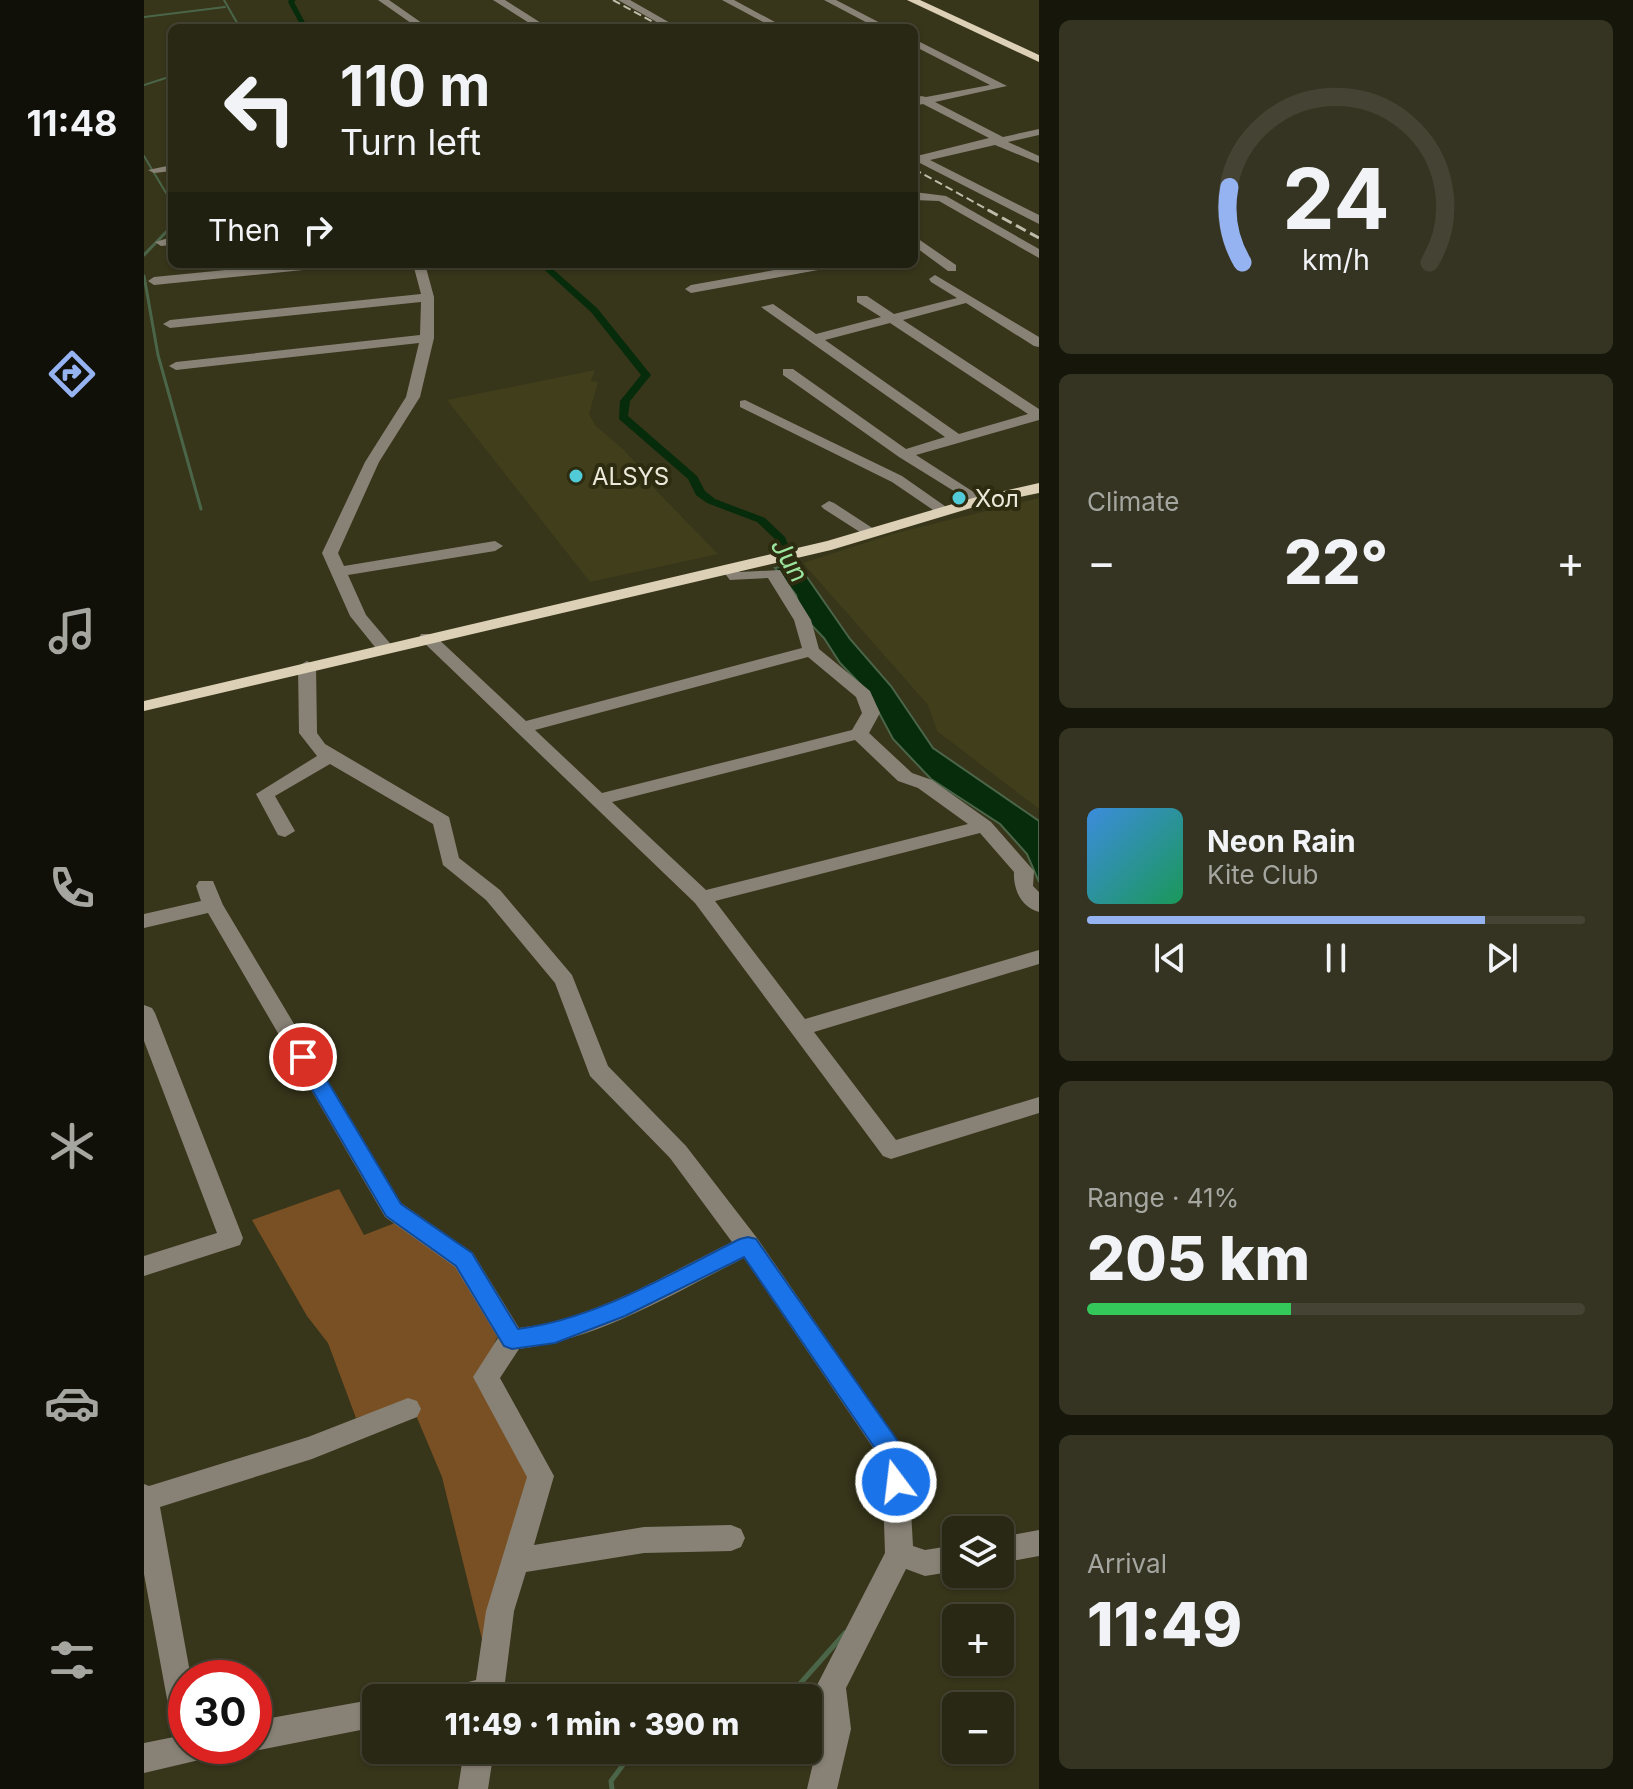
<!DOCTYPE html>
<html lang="en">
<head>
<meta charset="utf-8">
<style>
  :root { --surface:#292814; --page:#353422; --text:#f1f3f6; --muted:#a5a6a0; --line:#454434; --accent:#95b2f1 }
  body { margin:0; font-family:Inter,sans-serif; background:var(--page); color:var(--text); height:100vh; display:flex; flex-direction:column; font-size:30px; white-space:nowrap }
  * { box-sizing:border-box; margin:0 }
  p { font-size:26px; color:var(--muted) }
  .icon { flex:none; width:44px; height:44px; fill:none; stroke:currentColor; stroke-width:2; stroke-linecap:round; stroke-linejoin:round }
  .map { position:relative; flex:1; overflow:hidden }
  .panel { display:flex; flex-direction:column; gap:20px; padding:20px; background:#17160b; width:594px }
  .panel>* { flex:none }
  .banner { position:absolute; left:24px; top:24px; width:750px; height:244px; border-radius:12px; box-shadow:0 2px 6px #0004,0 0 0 2px var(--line); background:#292814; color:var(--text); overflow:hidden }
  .tools { position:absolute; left:798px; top:1516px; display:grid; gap:16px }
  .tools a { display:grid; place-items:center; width:72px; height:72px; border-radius:12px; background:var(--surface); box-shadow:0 2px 6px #0004,0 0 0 2px var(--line); font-size:40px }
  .speed { position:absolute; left:24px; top:1660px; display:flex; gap:16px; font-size:40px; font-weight:700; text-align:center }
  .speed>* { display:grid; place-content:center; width:104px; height:104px; border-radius:50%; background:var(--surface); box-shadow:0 2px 6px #0004,0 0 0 2px var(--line); line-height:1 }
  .speed .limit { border:12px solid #d22; background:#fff; color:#111 }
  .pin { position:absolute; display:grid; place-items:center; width:68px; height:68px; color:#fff; margin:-34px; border:4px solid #fff; border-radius:50%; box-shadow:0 2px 8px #0007 }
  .me { position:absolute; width:88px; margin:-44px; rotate:345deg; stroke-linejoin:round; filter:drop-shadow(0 0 6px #0008) }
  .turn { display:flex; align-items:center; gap:28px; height:168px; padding:0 40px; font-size:36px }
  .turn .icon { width:104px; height:104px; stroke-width:2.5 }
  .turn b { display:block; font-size:56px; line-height:68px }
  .then { display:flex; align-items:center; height:76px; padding:0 40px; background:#0003; gap:16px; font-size:30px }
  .big { font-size:60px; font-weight:800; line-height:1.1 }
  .panel .card { flex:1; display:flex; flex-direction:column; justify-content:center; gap:12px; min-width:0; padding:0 28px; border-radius:12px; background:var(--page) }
  .panel .dial { align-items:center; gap:0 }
  .dial svg { height:208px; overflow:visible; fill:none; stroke:var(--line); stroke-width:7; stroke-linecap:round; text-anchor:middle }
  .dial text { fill:var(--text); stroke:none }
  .song { display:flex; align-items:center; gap:24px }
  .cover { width:96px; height:96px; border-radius:12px; background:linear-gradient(135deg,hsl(210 70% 55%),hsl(150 70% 35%)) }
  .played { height:8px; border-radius:4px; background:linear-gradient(90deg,var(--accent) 80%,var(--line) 80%) }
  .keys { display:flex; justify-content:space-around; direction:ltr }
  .heat { display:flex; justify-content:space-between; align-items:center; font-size:44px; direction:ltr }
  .charge { height:12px; border-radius:6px; background:linear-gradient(90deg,#34c759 41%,var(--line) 0) }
  .trip { position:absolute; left:218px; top:1684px; width:460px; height:80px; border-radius:12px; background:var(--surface); box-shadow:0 2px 6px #0004,0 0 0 2px var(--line); font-weight:800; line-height:80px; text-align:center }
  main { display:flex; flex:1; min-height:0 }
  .menu { display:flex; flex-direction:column; width:144px; justify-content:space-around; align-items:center; background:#101008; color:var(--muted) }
  .menu .icon { width:56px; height:56px }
  .menu .current { color:var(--accent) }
  .menu b { font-size:36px; color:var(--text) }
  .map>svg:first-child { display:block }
  .built { fill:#403e1b }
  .green { fill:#795024 }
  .water { fill:#072c0b; stroke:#4b6549; stroke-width:2 }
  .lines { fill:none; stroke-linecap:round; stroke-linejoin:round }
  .stream-far2 { stroke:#4b6549; stroke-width:2 }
  .stream-far1 { stroke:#4b6549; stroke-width:3 }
  .stream { stroke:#4b6549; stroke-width:5 }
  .canal { fill:#072c0b; fill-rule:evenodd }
  .minor { fill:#888276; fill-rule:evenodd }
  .major { fill:#dcd0b7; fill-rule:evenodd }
  .rail-far1 { stroke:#bebdaa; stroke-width:2; stroke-dasharray:8 4; stroke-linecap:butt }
  .rail { stroke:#bebdaa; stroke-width:3; stroke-dasharray:11 5; stroke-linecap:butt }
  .route { fill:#1a73e8; stroke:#114b97; stroke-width:2 }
  .poi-dot { fill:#52cbd8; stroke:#2d2b10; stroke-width:3 }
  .labels { text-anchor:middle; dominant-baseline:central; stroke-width:8; stroke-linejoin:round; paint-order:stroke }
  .far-poi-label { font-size:24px; fill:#ebeada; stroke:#2d2b10; text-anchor:start }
  .far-water-label { font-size:26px; font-style:italic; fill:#9de49f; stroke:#2d2b10 }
</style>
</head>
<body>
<main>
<nav class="menu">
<b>11:48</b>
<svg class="icon current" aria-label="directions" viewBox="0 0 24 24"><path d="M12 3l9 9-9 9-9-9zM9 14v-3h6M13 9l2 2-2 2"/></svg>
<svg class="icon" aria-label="music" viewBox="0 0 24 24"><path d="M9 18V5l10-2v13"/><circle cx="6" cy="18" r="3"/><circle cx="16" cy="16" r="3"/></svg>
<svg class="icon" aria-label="phone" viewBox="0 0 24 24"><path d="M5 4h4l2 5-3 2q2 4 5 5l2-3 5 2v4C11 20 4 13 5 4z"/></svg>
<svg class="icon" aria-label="climate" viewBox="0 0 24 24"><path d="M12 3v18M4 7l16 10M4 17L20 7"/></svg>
<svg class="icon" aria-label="car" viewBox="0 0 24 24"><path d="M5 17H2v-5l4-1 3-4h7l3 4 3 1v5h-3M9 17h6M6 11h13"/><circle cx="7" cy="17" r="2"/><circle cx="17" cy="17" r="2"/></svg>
<svg class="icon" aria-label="filters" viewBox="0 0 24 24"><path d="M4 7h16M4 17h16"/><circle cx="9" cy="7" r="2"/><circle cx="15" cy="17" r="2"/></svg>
</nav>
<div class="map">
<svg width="895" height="1789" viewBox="0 0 895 1789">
  <rect width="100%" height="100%" fill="#37351a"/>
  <path class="built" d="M451 370 447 381 454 382 445 414 451 425 480 450 501 473V479L574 554 446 582 303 400Z
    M895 498V809L793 731 784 705 659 563 752 533Z"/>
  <path class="green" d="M195 1189 220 1235 251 1223 319 1267 354 1335 333 1384 387 1475 340 1647 298 1477 266 1401 212 1418 184 1343 163 1316 108 1220Z"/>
  <path class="water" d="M654 564 706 639 747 686 789 748 895 821V882L883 854 856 824 787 779 749 739 724 692 696 663 680 638 657 614 652 595 631 568Z"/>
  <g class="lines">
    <path class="stream-far2" d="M80 0 96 28
      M0 17 81 7
      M0 85 28 76
      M0 156 28 203"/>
    <path class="stream-far1" d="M0 255 25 229 28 215
      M0 276 14 355 57 509"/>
    <path class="stream" d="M621 1698 654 1686 701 1633
      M468 1789 467 1781 490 1750"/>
    <path class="canal" d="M145 0H152L150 2 164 28H158L144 2Z
      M394 264H403L453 308 507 375 486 401 484 416 553 476 561 491 571 499 621 518 641 537 654 569 662 580 660 582H652L642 569 630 538 613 522 563 503 552 495 544 479 475 419 476 401 497 375 447 312Z"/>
    <path class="minor" d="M234 0H245L285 28H274Z
      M349 0H361L405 28H393Z
      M474 0H486L535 28H523Z
      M578 0H590L642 28H630Z
      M680 0H692L746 28H733Z
      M770 39 863 86 791 102 859 137 895 129V135L864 142 895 156V163L851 145 786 160 895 215V224L770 160V153L777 155 845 138 779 104 770 106V100L777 96 782 97 846 85 770 46Z
      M28 165V171L10 173 4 170Z
      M770 192 802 196 895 249V258L795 201 770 200Z
      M770 236 812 265V271H804L770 246Z
      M28 237V245L17 246 11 242Z
      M142 264H185L179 268 10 285 4 281 10 277Z
      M269 264H281L290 297V338L276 397 235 462 194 553 200 566 351 541 359 546 351 551 204 575 222 615 250 648 241 653 235 652 206 616 178 553 221 462 262 397 275 343 32 370 25 366 32 362 276 335 277 302 26 328 19 324 26 320 277 294Z
      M664 264H691L685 268 547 293 541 289 547 285Z
      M791 275 895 337V347L890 346 822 303 759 320 895 409V420L772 455 839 498V504L834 506 755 457 639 375V369H649L762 449 801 437 617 307 629 304 672 334 737 317 713 302V296H723L750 314 813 298 787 282 785 279ZM746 323 884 414 815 434 681 340Z
      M601 400 758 476 808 511 805 514H795L748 482 596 407V401Z
      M685 501 690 503 733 531 731 534H719L680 509 677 506Z
      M585 564 596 572 636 570 667 620 675 649 726 691 736 713 725 733 768 773 788 780 847 822 890 871 889 886 895 892V912C877 907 869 889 870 872L836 833 571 901 661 1019 895 950V964L670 1032 752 1140 895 1097V1113L747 1159 739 1156 551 903 275 638 277 634H289L382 721 658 648 650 620 624 578 586 580 577 569ZM664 657 712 697 718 713 708 730 458 793 391 730ZM711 740 754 781 774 788 824 824 562 890 468 802Z
      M163 661 172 666 173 733 181 744 305 817 315 858 356 890 428 975 464 1066 542 1146 613 1238 760 1450 764 1458 769 1546 781 1550 812 1545V1571L781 1576 762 1569 702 1688 707 1729 693 1789H663L677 1729 672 1687 741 1553 738 1461 600 1258C528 1294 456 1339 375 1349L356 1378 410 1476 390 1545 500 1527 587 1525 597 1529 601 1538 597 1547 587 1551 500 1553 382 1572 370 1611 359 1698H296L301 1688 332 1680 342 1611 383 1477 329 1377 354 1338 311 1267 241 1217 64 913 0 928V914L57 901 52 886 55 881H69L79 905 257 1203 329 1253 375 1328C451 1319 520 1275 588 1242L526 1158 446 1076 411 983 342 900 299 865 289 824 186 764 131 796 151 831 141 837 134 835 112 794 173 756 155 733 154 666Z
      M0 1005 8 1008 11 1013 99 1238 96 1245 0 1276V1256L73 1233 0 1041Z
      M264 1398 273 1401 277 1409 273 1417 168 1459 16 1507 47 1678H42V1746H72L68 1757 0 1773V1743L30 1737 0 1574V1484L5 1486 164 1437Z
      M895 1530V1556L856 1563V1537Z
      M232 1699V1727L110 1751 99 1746H110V1721Z
      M320 1750H350L344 1789H314Z"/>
    <path class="major" d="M763 0H776L895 55V62Z
      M895 483V493L837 505 687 550 0 711V701L683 541 829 498Z"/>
    <path class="rail-far1" d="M469 0 520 28
      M770 169 848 212"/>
    <path class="rail" d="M844 210 895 238"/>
  </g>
  <path class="route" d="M159 1050 166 1052 257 1204 328 1253 374 1329C453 1319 525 1274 596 1239L604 1237 612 1239 760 1450C766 1462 767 1478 761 1490L752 1493 744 1490 740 1482 739 1460 600 1257 481 1316 411 1343 368 1349 360 1346 312 1266 242 1216 149 1057 152 1052Z"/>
  <g class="poi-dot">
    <circle cx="432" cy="476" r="8"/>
    <circle cx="815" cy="498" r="8"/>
  </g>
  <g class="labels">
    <g class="far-poi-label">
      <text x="448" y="476">ALSYS</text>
      <text x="831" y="498">Хол</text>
    </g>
    <g class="far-water-label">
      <text transform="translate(646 560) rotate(59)">Jun</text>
    </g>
  </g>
</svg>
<div class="tools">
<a><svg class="icon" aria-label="layers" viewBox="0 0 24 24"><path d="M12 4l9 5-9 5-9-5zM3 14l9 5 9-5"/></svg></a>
<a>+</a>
<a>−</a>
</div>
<div class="speed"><div class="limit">30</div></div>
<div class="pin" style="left:159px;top:1057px;background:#d93025"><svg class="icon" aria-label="arrive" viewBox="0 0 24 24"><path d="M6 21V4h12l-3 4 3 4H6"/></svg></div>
<svg class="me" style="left:752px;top:1482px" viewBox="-20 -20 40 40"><circle r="17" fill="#1a73e8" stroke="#fff" stroke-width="3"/><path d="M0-11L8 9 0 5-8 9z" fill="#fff"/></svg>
<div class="trip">11:49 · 1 min · 390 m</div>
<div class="banner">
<div class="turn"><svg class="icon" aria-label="left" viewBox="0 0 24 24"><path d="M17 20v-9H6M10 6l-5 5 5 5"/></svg><div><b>110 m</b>Turn left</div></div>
<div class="then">Then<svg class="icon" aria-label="right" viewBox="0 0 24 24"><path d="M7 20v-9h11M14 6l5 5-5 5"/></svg></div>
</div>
</div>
<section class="panel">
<div class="card dial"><svg viewBox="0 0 100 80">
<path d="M14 69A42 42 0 1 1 86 69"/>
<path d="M14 69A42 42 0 0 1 9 40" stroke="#95b2f1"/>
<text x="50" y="56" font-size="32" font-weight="700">24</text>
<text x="50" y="72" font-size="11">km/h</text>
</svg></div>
<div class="card"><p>Climate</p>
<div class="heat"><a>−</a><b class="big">22°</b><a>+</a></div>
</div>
<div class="card">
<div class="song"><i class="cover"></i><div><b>Neon Rain</b><p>Kite Club</p></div></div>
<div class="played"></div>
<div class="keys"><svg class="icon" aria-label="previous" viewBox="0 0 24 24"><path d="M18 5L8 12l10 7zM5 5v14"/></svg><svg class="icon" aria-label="pause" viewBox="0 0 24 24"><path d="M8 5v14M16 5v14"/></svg><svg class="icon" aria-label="next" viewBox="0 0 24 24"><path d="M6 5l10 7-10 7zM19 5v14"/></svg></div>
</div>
<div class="card"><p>Range · 41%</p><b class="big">205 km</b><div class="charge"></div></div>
<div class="card"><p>Arrival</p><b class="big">11:49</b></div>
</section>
</main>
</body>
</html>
